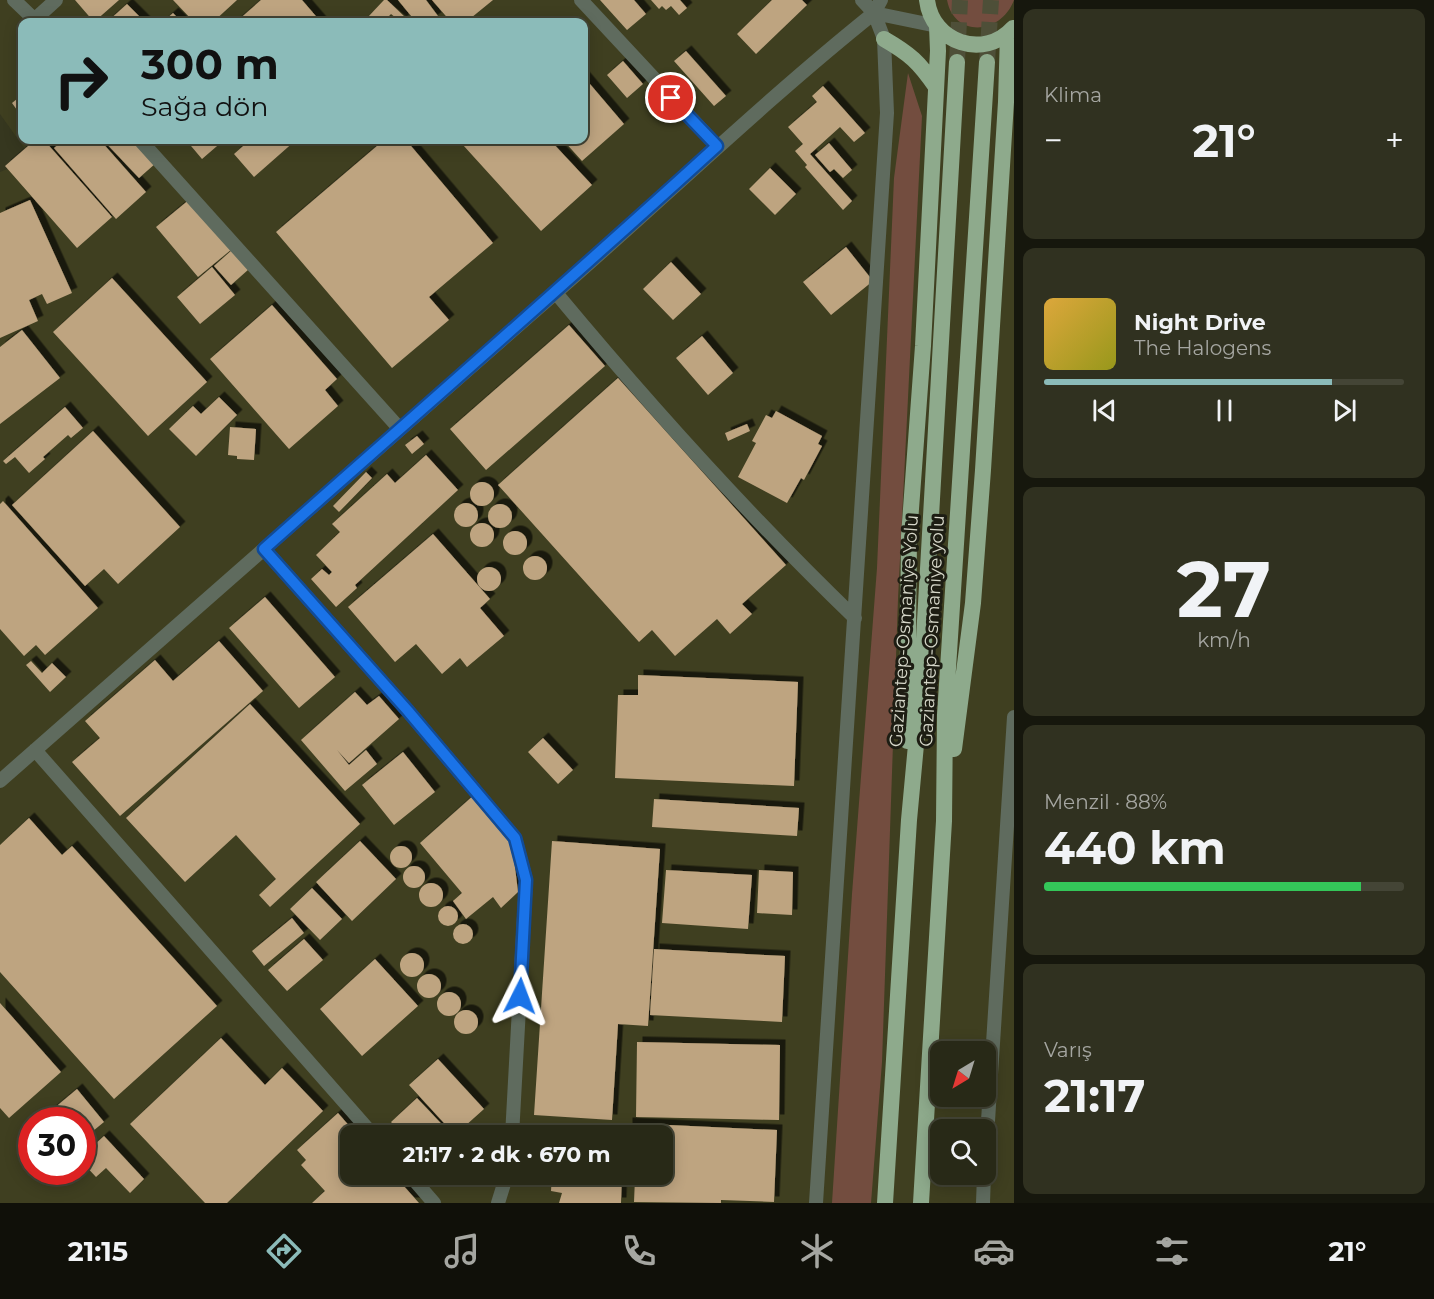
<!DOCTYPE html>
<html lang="tr">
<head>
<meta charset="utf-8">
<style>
  :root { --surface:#282917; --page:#303120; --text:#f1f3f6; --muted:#a5a6a1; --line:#444536; --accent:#8bbbb9 }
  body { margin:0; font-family:Montserrat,sans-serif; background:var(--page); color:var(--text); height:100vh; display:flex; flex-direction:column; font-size:22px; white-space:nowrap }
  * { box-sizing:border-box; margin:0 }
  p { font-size:20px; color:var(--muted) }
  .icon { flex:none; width:33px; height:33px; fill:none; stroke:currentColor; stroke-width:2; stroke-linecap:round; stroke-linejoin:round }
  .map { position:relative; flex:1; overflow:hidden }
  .drawer { display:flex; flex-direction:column; gap:9px; padding:9px; background:#16170d; width:420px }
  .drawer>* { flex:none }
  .hud { position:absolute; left:18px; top:18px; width:570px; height:126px; border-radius:12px; box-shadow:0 3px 15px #0003,0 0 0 2px var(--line); background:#8bbbb9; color:#111; overflow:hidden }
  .needle { width:39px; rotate:218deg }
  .fabs { position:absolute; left:930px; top:1041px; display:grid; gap:12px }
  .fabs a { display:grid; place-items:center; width:66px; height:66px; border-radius:12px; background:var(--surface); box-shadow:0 3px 15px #0003,0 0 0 2px var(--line); font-size:30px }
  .speed { position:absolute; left:18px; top:1107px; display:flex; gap:12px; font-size:30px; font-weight:700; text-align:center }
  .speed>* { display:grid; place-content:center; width:78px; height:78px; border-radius:50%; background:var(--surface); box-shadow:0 3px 15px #0003,0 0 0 2px var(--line); line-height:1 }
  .speed .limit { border:9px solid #d22; background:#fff; color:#111 }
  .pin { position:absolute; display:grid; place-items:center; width:51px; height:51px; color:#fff; margin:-26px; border:3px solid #fff; border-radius:50%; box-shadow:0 2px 6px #0007 }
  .me { position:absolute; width:66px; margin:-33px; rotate:3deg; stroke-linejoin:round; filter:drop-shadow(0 0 4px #0008) }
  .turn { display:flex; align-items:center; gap:21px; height:126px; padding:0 24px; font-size:27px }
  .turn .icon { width:78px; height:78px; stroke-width:2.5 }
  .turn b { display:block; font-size:42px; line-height:51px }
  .big { font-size:45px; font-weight:700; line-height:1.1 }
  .drawer .widget { flex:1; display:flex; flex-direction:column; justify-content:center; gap:9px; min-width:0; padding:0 21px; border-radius:12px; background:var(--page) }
  .drawer .dial { align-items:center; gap:0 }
  .dial b { font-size:78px; line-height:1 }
  .song { display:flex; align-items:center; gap:18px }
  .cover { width:72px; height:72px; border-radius:9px; background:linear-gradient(135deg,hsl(40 70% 55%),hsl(60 70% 35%)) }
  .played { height:6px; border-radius:3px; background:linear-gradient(90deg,var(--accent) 80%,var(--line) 80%) }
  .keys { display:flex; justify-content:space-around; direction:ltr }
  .heat { display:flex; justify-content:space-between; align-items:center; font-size:33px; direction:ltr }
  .charge { height:9px; border-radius:4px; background:linear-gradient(90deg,#34c759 88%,var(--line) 0) }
  .trip { position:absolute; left:340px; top:1125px; width:333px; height:60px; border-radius:12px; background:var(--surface); box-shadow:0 3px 15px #0003,0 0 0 2px var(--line); font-weight:700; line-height:60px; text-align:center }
  .tab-bar { display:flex; height:96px; justify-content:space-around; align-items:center; background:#101009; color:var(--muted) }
  .tab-bar .icon { width:42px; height:42px }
  .tab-bar .active { color:var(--accent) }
  .tab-bar b { font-size:27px; color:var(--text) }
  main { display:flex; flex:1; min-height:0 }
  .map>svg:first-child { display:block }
  .built { fill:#3f3f20; fill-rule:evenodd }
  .green { fill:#734d3f }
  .building { fill:#bea480; filter:url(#shadow) }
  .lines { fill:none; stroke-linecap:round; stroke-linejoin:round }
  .trunk-tunnel { stroke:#4e4f38; stroke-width:16; stroke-dasharray:16 8; stroke-linecap:butt }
  .minor { stroke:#5f6b5e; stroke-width:14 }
  .trunk { stroke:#8eaa8c; stroke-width:16 }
  .route-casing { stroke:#114b97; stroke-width:15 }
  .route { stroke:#1a73e8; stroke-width:10 }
  .labels { text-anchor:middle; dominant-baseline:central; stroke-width:6; stroke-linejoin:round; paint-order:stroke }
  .street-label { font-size:18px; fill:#d6d7c9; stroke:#1d1d13 }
</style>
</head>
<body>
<main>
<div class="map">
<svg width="1014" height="1203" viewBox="0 0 1014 1203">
  <defs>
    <filter id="shadow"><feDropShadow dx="5.5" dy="-5.5" stdDeviation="0" flood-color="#0009"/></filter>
  </defs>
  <rect width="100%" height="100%" fill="#36371f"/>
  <path class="built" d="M0 0H1014V1203H0V172L32 159 0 114ZM22 22H584V140H22ZM940 1052H986V1096H940ZM32 1120H82V1172H32ZM940 1130H986V1174H940ZM351 1136H663V1174H351Z"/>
  <path class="green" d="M947 0H1014C1001 35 954 38 947 0Z
    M908 73 922 116 898 599 882 1062 871 1203H832L852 894 877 568 894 178Z"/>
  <path class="building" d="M75 0H119L94 22Z
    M173 0H237L213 22H194Z
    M261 0H302L321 22H236Z
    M384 0H387L406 18 401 22 391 14 383 22H373L368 17Z
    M398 0H426L438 16 430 22H416Z
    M432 0H493L466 22H451Z
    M600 0H634L646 14 627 30Z
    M651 0H680L687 8 679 15 671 6 666 10 662 6 659 9Z
    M772 0H802L807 5 756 54 737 34Z
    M127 4 145 22H107Z
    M173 13 182 22H163Z
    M686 51 726 96 714 106 674 61Z
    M623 61 643 84 627 98 607 75Z
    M584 77 624 124 582 161 563 140H584Z
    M823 86 865 133 854 142 840 127 810 154 852 201 843 210 805 167 807 165 795 151 803 144 788 127 817 102 812 96Z
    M22 95V117L12 103Z
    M35 140H44L112 217 77 248 5 166Z
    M64 140H100L146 192 116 219 54 148Z
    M103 140H135L156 163 139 178Z
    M186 140H224L202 159Z
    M250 140H296L254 177 234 154Z
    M384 140H406L493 243 429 297 449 320 392 368 276 232Z
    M469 140H550L592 185 541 231 463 145Z
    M829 143 852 170 843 178 834 169 830 172 815 155Z
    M770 168 796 194 775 215 749 189Z
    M190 199 232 249 198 277 156 227Z
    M30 200 72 293 47 304 42 294 29 300 38 321 0 338V213Z
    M846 247 873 281 831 315 803 282Z
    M232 250 249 269 231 285 214 266Z
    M671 262 701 294 673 320 643 289Z
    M212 267 235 295 200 324 177 297Z
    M112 278 207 382 148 436 53 332Z
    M272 305 337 379 325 390 338 406 289 449 210 359Z
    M569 325 605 366 486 470 450 429Z
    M22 330 60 378 0 424V347Z
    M702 336 733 373 708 395 676 358Z
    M618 378 786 565 742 604 752 614 730 634 717 619 675 656 652 630 639 642 498 485Z
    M219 397 237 415 196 456 169 429 193 406 201 414Z
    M65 407 83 428 71 438 68 435 43 457 45 459 29 473 15 457 6 464 3 461Z
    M776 411 822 436 818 444 822 446 804 480 801 478 787 503 738 477 756 443 752 441 766 415 772 418Z
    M747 424 750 431 728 441 725 433Z
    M230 427 256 429 254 460 237 459V456L228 455Z
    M93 431 180 527 118 584 104 569 85 586 12 505Z
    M417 436 424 444 412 454 405 445Z
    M426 455 458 490 355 585 357 588 336 607 311 579 322 569 329 575 332 572 316 555 340 532 332 524 387 474 395 483Z
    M366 472 372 478 339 512 333 506Z
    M470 494a12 12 0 1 1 24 0a12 12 0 1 1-24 0Z
    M3 501 98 608 45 655 36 645 24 656 0 629V504Z
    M454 515a12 12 0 1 1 24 0a12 12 0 1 1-24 0Z
    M488 516a12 12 0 1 1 24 0a12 12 0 1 1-24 0Z
    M470 535a12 12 0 1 1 24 0a12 12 0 1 1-24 0Z
    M503 543a12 12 0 1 1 24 0a12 12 0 1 1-24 0Z
    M433 534 490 599 480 608 504 636 467 667 460 658 442 674 416 644 395 662 348 607Z
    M523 568a12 12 0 1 1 24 0a12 12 0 1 1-24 0Z
    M477 579a12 12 0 1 1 24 0a12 12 0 1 1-24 0Z
    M265 597 335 677 299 708 229 628Z
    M219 641 263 691 120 816 72 762 100 738 85 721 155 660 173 681Z
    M31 661 42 673 52 663 66 677 50 692 26 665Z
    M638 675 798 682 794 786 615 778 618 695H638Z
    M355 692 367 705 379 696 399 719 349 763 337 750 349 765 366 750 377 764 345 791 301 740Z
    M250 704 360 824 270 907 259 895 276 879 236 835 185 882 126 818Z
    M543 738 573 770 558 784 528 752Z
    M403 752 435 792 394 825 362 785Z
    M474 795 512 842 518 892 501 908 493 897 466 919 453 901 462 893 420 843Z
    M654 799 799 808 797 836 652 827Z
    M29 818 62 855 72 846 217 1006 114 1099 0 972V845Z
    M360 841 396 879 352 921 316 882Z
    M552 841 660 849 648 1026 618 1024 612 1120 534 1115Z
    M390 857a11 11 0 1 1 22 0a11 11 0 1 1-22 0Z
    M403 877a11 11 0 1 1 22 0a11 11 0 1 1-22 0Z
    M666 870 752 875 748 929 662 923Z
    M759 870 793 872 792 915 757 913Z
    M419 895a12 12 0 1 1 24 0a12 12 0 1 1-24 0Z
    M312 888 342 919 320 940 290 909Z
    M438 916a10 10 0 1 1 20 0a10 10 0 1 1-20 0Z
    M292 918 304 933 264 966 252 951Z
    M453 934a10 10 0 1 1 20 0a10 10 0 1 1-20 0Z
    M304 939 323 960 287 991 268 970Z
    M654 949 785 956 782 1022 650 1015Z
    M400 965a12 12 0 1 1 24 0a12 12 0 1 1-24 0Z
    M375 959 418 1006 362 1056 320 1009Z
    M417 986a12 12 0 1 1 24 0a12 12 0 1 1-24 0Z
    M437 1004a12 12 0 1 1 24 0a12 12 0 1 1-24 0Z
    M0 1003 61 1072 9 1118 0 1108Z
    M454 1022a12 12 0 1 1 24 0a12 12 0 1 1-24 0Z
    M221 1038 265 1085 282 1068 323 1111 227 1203H205L130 1124Z
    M637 1042 780 1045 779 1120 636 1117Z
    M438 1059 484 1109 455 1135 409 1085Z
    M77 1089 104 1122 82 1140V1120H40Z
    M417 1098 453 1136H404L391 1122Z
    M338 1113 358 1136H351V1174H393L419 1203H312L325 1191 301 1165 306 1160 297 1150Z
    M627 1123 777 1130 774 1202 721 1200V1203L634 1202 635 1178H625V1174H663V1136H627Z
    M32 1127V1155L18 1139Z
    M104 1136 144 1179 130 1193 106 1168 96 1177 82 1162V1156Z
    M552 1174H622L621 1203H559L562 1193 551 1191Z"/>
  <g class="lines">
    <path class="trunk-tunnel" d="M957 62 960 0
      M987 62 991 0"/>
    <path class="minor" d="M14 0 37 22
      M581 0 717 146
      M862 0 874 13 937 26
      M34 20 56 0
      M140 140 399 428
      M556 293C650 406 749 516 855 618
      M264 549 408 711 515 838 526 880 512 1136
      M35 750 374 1136
      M0 781C184 618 369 457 553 295 661 201 763 102 874 13
      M986 1152 1014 717
      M409 1174 434 1203
      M498 1203 507 1174
      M816 1203 887 113 884 39 874 13 881 0
      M983 1203 984 1174"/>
    <path class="trunk" d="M927 0C932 43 984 60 1013 28
      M884 39C910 54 919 62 936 87
      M907 741 909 536 923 346 938 51 937 26
      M954 749 973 603 983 470 1006 102 1008 33
      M885 1203 909 820 921 691 957 62
      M921 1203 944 821 945 715 987 62"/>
  </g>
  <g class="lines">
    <defs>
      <path id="route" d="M520 996 526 880 515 838 408 711 264 549C415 415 568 282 717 146L671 98"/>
    </defs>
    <use href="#route" class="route-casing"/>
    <use href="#route" class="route"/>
  </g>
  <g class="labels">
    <g class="street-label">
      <text transform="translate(904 631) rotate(-86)">Gaziantep-Osmaniye Yolu</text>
      <text transform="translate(932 631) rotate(-87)">Gaziantep-Osmaniye yolu</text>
    </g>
  </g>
</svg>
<div class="fabs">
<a><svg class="needle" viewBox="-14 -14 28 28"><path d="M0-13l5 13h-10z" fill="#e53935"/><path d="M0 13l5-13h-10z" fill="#a5a6a1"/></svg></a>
<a><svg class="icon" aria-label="search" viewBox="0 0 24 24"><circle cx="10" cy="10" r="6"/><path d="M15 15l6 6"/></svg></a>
</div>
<div class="speed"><div class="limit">30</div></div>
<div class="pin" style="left:671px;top:98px;background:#d93025"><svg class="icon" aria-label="arrive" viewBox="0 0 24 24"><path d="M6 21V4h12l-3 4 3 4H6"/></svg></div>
<svg class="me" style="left:520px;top:996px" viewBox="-20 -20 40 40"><path d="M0-17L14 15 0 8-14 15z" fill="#1a73e8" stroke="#fff" stroke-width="4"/></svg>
<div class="trip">21:17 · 2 dk · 670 m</div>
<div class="hud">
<div class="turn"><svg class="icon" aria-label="right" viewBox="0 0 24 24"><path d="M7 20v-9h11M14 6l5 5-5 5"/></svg><div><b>300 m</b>Sağa dön</div></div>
</div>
</div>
<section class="drawer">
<div class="widget"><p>Klima</p>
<div class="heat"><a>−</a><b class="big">21°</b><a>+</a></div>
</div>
<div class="widget">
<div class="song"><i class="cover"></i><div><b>Night Drive</b><p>The Halogens</p></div></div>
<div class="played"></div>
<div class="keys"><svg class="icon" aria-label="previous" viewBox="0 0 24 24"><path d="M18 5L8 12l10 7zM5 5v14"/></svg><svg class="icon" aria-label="pause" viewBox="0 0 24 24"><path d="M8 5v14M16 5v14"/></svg><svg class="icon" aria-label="next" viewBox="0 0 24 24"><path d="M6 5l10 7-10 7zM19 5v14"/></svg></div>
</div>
<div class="widget dial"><b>27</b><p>km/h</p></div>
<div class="widget"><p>Menzil · 88%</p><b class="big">440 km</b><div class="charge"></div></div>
<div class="widget"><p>Varış</p><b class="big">21:17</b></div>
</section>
</main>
<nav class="tab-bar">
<b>21:15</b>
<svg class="icon active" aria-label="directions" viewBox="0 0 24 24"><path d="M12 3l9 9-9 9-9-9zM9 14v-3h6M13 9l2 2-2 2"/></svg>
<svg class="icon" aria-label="music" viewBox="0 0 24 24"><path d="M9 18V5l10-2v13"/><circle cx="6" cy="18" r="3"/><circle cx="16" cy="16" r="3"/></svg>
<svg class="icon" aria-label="phone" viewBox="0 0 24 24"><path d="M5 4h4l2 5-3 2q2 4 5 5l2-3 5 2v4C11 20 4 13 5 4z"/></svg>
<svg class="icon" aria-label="climate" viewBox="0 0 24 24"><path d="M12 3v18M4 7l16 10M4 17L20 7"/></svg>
<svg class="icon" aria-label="car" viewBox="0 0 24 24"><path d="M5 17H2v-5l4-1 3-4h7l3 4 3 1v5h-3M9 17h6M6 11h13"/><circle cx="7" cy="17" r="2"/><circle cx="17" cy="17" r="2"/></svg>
<svg class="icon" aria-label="filters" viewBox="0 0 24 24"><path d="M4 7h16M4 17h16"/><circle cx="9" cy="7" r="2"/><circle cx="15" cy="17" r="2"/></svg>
<b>21°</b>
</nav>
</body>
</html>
